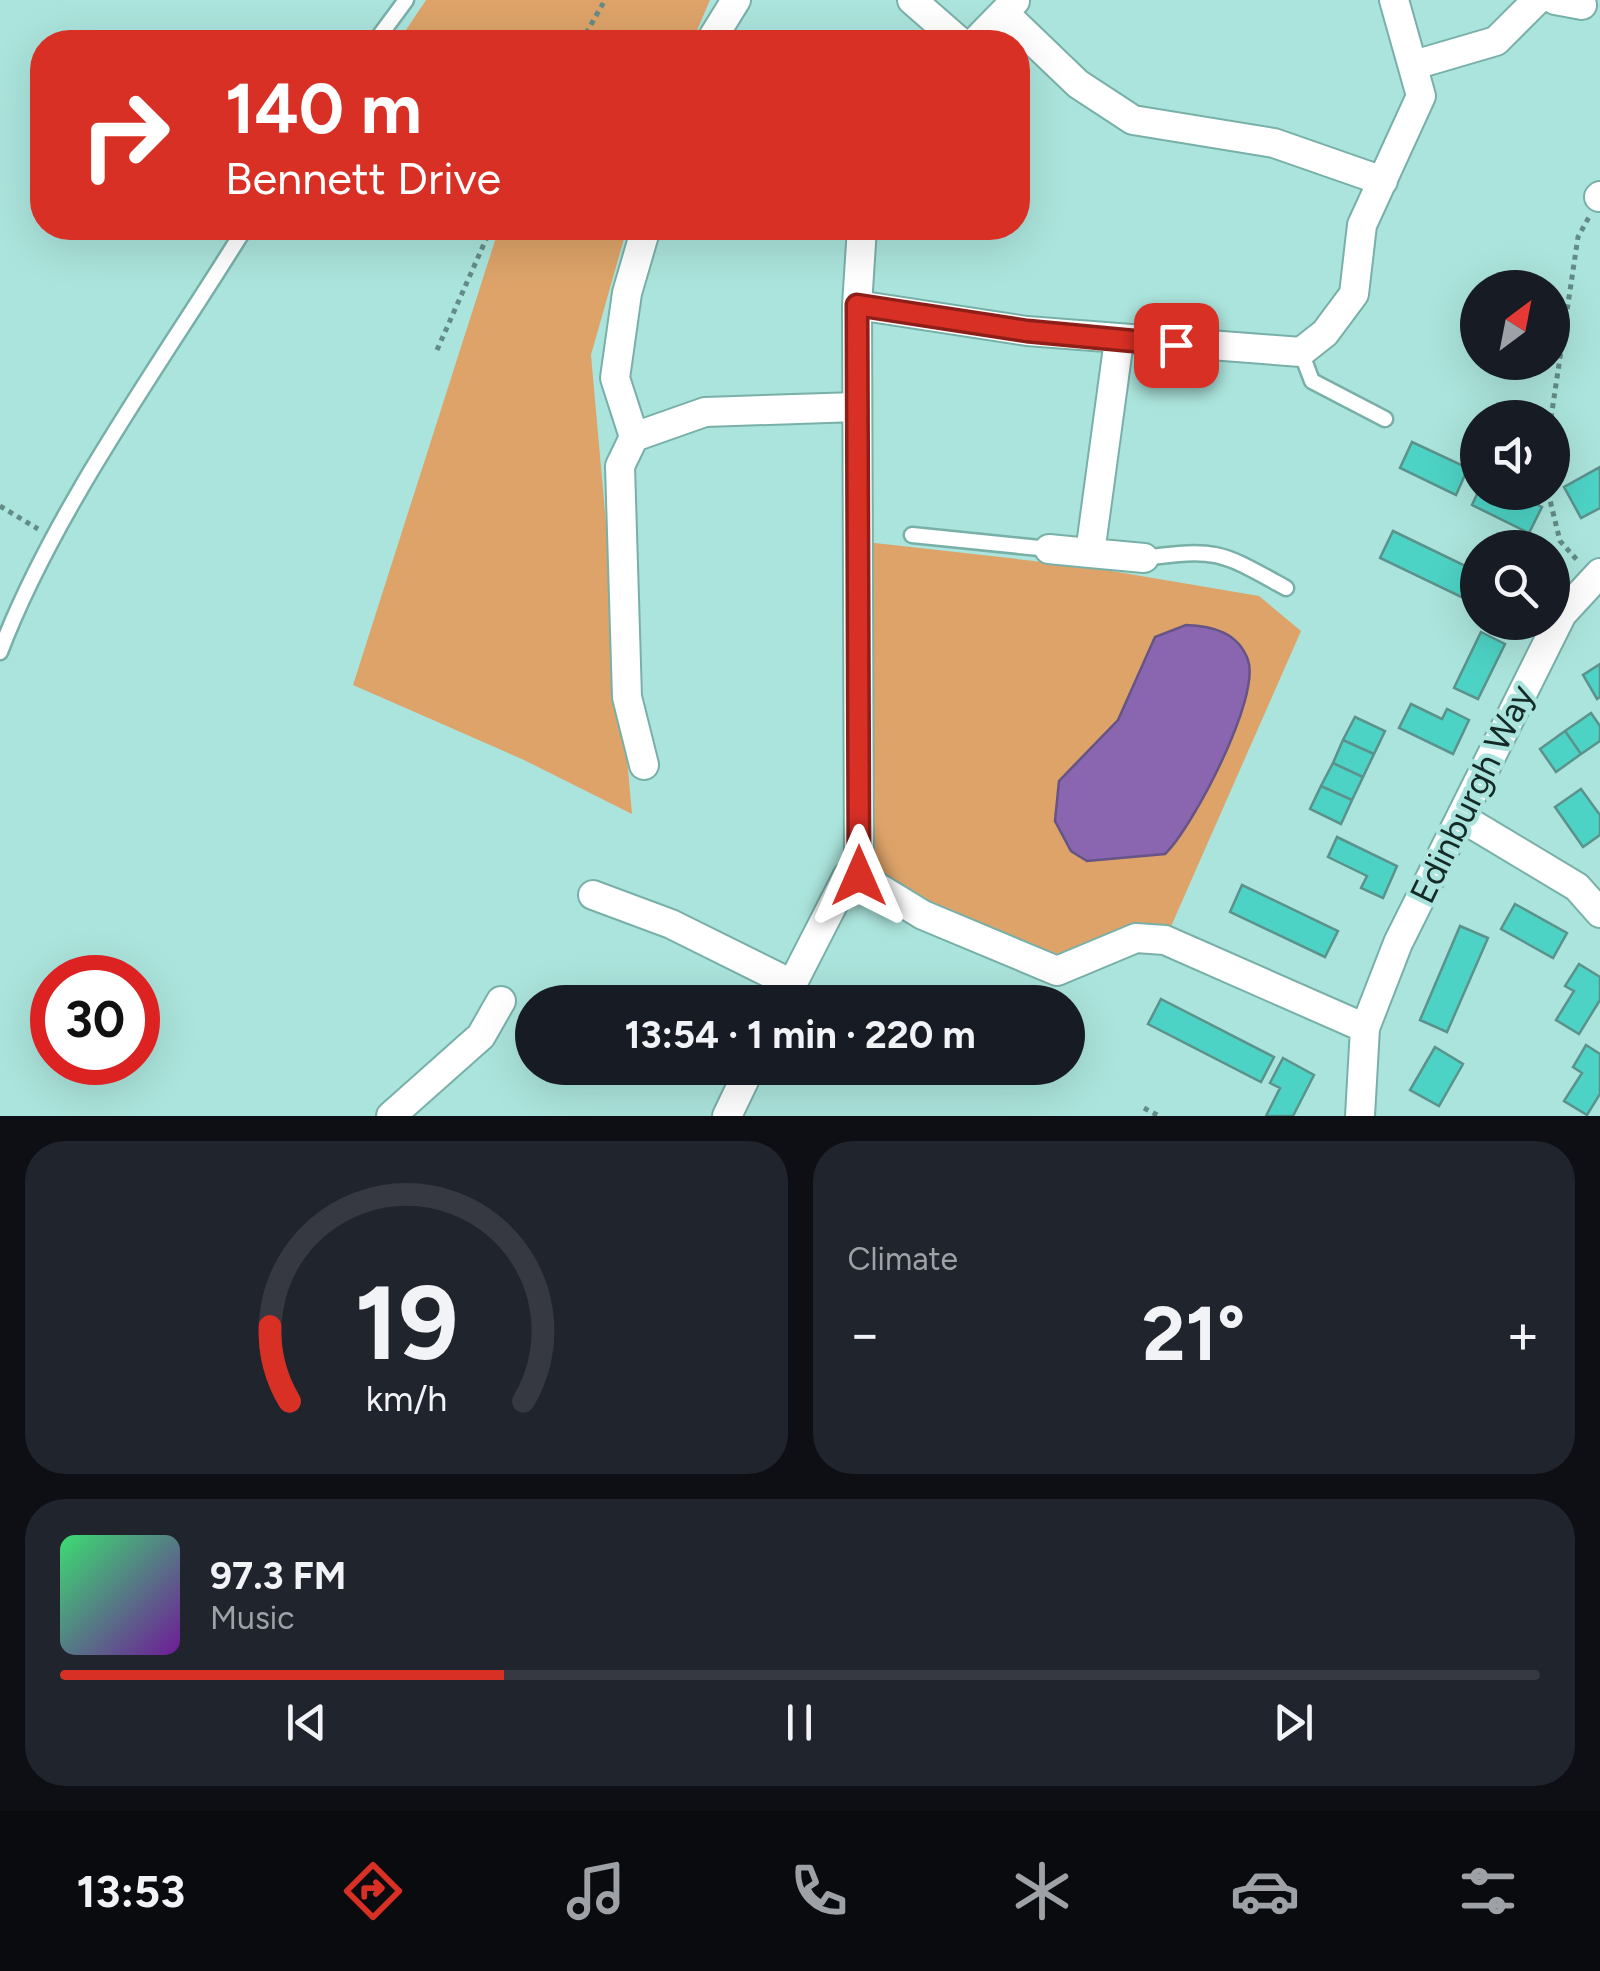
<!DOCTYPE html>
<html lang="en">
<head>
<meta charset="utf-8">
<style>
  :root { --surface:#171b24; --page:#20242c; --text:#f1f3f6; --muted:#9ea1a6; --line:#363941; --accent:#d93025 }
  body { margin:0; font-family:Figtree,sans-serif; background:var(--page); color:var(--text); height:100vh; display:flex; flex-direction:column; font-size:38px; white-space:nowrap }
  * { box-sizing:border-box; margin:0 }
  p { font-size:32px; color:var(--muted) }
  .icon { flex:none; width:55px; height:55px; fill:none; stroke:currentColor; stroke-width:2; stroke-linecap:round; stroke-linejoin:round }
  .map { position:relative; height:1116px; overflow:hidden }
  .drawer { display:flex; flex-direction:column; gap:25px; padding:25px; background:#0d0f14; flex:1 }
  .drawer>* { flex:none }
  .guide { position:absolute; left:30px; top:30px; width:1000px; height:210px; border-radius:40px; box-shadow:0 10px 40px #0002; background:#d93025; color:#fff; overflow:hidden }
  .needle { width:65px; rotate:32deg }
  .controls { position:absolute; left:1460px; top:270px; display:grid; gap:20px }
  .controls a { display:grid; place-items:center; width:110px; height:110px; border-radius:50%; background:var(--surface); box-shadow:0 10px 40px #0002; font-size:50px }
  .speed { position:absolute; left:30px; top:955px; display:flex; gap:20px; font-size:50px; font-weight:700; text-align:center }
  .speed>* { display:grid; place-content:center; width:130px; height:130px; border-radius:50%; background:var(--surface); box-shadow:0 10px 40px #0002; line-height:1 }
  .speed .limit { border:15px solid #d22; background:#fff; color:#111 }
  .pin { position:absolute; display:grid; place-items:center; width:85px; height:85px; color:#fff; margin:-42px; border-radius:20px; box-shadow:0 5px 15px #0006 }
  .me { position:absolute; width:110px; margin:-55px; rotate:0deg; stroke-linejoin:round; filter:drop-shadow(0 0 8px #0008) }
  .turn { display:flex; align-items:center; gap:35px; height:210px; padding:0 30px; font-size:45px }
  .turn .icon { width:130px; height:130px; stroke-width:2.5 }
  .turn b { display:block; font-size:70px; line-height:85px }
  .big { font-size:75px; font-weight:700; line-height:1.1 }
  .drawer .card { flex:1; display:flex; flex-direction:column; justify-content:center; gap:15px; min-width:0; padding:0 35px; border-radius:40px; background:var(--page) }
  .drawer .dial { align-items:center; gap:0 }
  .dial svg { height:260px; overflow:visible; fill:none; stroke:var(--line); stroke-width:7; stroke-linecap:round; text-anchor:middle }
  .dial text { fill:var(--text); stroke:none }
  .song { display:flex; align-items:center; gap:30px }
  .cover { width:120px; height:120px; border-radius:15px; background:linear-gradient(135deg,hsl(140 70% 55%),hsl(280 70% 35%)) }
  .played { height:10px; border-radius:5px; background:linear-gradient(90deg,var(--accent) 30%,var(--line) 30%) }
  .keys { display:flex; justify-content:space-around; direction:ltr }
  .heat { display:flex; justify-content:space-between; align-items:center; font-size:55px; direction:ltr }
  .drawer .tiles { flex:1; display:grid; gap:25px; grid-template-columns:1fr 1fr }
  .card:last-child { grid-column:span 2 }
  .trip { position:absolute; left:515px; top:985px; width:570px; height:100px; border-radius:50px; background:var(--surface); box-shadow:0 10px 40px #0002; font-weight:700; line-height:100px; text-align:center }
  .tab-bar { display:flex; height:160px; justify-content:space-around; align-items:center; background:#090b0e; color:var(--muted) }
  .tab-bar .icon { width:70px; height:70px }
  .tab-bar .active { color:var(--accent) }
  .tab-bar b { font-size:45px; color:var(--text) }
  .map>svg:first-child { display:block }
  .green { fill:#dda369 }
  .water { fill:#8a66b0; stroke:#665487; stroke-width:2.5 }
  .building { fill:#4dd3c5; stroke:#5b928b; stroke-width:2.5 }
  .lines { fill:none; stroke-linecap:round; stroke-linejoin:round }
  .lane-casing { stroke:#78b0a8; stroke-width:19 }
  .street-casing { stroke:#78b0a8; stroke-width:32 }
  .path { stroke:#638c86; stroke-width:5; stroke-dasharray:5 5; stroke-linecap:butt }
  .lane { stroke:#fff; stroke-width:14 }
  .street { stroke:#fff; stroke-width:28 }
  .route-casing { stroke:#8d1f18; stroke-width:25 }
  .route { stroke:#d93025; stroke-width:18 }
  .labels { text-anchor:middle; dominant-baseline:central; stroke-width:9; stroke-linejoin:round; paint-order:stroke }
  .street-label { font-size:35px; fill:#132a27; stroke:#abe4dc }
</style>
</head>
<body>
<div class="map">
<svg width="1600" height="1116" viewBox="0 0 1600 1116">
  <rect width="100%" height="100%" fill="#abe4dc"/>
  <path class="green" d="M426 0H710L692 42H398Z
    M499 228H627L591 355 632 814 524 760 353 685Z
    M857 541 1088 567 1259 596 1301 631 1165 940 1057 971 859 876Z"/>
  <path class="water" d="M1186 625C1212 626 1238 632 1248 660 1261 697 1193 827 1165 854L1087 861 1071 851 1055 821 1059 781 1118 720 1155 637Z"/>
  <path class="building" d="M1412 442 1468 468 1456 495 1400 468Z
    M1600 467V508L1581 518 1564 487Z
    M1478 492H1512L1542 507 1529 533 1472 505Z
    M1393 531 1478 572V605L1380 558Z
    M1481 632 1505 644 1478 699 1454 688Z
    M1600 664V697L1597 699 1583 675Z
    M1411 704 1442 719 1447 709 1469 720 1453 754 1399 728Z
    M1591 713 1600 726V741L1581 754 1565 731Z
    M1355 717 1385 731 1374 754 1343 740Z
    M1565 731 1581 754 1556 772 1540 749Z
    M1343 740 1374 754 1363 777 1333 763Z
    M1333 763 1363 777 1352 800 1321 786Z
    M1321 786 1352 800 1341 824 1310 809Z
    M1581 789 1600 815V835L1583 847 1555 807Z
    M1337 837 1397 866 1383 898 1361 888 1367 876 1328 857Z
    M1242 885 1338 931 1325 957 1230 912Z
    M1515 904 1567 933 1553 958 1501 929Z
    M1460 926 1488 938 1447 1032 1420 1020Z
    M1579 964 1600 977V1000L1579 1034 1556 1020 1574 991 1565 986Z
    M1161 999 1274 1057 1261 1082 1148 1024Z
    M1586 1045 1600 1054V1094L1587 1115 1564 1101 1582 1073 1573 1067Z
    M1435 1047 1463 1064 1439 1106 1410 1090Z
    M1283 1058 1314 1075 1293 1116H1266L1280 1088 1270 1083Z"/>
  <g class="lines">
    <defs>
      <path id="lane" d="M375 42 406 0
        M1301 352 1312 381 1385 419
        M912 535 1049 549
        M1144 558C1218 548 1221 552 1286 588
        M0 652C55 508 163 361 245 228"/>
      <path id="street" d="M912 0 960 42
        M1555 0 1582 5
        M1004 13 1078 84 1133 120 1274 143 1383 181
        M710 42 736 0
        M975 42 1015 1
        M1414 65 1496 41 1537 0
        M1599 197 1600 196
        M646 228 627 293 615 378 634 437 705 412 857 407
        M862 228 857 305 859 876 923 915 1057 971 1136 938 1165 940 1365 1028
        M857 305 1027 331 1301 352 1325 333 1354 294 1362 225 1421 96 1394 0
        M1119 340 1090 553 1144 558
        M634 437 620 466 627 697 644 765
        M1049 549 1090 553
        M1462 818 1577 887 1600 913
        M593 895 671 924 792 984
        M783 1002 847 877 859 876
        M391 1116 481 1036 501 1001
        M727 1116 750 1068
        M1360 1116 1365 1028 1398 943 1562 614 1600 573"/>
    </defs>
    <use href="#lane" class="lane-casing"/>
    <use href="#street" class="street-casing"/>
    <path class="path" d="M581 42 605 0
      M437 350 491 228
      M1551 418 1578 237 1589 217
      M1548 492 1560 541 1578 561
      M0 506 38 529
      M1144 1108 1159 1116"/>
    <use href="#lane" class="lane"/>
    <use href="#street" class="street"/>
  </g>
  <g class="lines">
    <defs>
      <path id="route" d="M859 876 857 305 1027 331 1176 345"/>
    </defs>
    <use href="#route" class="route-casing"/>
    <use href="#route" class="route"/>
  </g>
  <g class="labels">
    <g class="street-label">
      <text transform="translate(1472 794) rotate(-64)">Edinburgh Way</text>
    </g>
  </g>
</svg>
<div class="controls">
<a><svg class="needle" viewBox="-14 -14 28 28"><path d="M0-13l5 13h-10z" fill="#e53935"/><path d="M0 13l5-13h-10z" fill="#9ea1a6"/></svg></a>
<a><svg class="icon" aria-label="sound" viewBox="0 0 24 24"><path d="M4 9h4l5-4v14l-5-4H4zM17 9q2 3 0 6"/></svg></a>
<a><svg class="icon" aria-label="search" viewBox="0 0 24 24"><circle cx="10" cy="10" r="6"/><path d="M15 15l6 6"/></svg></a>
</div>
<div class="speed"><div class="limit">30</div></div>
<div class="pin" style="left:1176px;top:345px;background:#d93025"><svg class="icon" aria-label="arrive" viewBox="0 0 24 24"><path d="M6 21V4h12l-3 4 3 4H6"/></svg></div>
<svg class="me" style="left:859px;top:876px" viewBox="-20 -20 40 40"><path d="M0-17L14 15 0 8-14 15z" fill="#d93025" stroke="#fff" stroke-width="4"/></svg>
<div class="trip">13:54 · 1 min · 220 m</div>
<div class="guide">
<div class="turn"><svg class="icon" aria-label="right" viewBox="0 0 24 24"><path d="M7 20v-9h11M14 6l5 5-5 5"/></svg><div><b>140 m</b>Bennett Drive</div></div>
</div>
</div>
<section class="drawer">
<div class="tiles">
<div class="card dial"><svg viewBox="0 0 100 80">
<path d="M14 69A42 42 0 1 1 86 69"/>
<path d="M14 69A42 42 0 0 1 8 46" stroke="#d93025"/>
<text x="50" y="56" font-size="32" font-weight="700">19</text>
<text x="50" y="72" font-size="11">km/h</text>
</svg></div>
<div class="card"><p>Climate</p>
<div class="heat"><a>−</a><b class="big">21°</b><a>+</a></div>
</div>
<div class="card">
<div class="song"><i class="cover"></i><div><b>97.3 FM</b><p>Music</p></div></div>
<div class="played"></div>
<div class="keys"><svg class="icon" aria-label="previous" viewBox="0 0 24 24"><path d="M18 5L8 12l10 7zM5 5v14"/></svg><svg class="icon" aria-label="pause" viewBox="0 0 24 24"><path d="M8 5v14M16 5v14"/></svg><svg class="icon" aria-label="next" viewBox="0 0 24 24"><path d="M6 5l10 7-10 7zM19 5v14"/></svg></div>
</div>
</div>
</section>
<nav class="tab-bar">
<b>13:53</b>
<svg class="icon active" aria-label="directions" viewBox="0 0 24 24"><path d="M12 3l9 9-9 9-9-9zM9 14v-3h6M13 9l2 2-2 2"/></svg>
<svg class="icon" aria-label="music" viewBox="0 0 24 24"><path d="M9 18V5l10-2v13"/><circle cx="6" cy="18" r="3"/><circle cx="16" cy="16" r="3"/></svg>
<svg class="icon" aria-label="phone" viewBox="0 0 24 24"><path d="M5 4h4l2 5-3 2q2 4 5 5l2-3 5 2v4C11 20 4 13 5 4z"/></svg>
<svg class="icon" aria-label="climate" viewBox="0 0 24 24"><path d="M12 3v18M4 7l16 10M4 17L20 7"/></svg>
<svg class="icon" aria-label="car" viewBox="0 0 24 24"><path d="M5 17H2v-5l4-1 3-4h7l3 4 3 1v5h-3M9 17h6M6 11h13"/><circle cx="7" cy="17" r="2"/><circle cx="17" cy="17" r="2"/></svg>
<svg class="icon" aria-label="filters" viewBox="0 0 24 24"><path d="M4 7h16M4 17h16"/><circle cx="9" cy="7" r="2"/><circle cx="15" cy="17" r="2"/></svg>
</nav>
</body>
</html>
